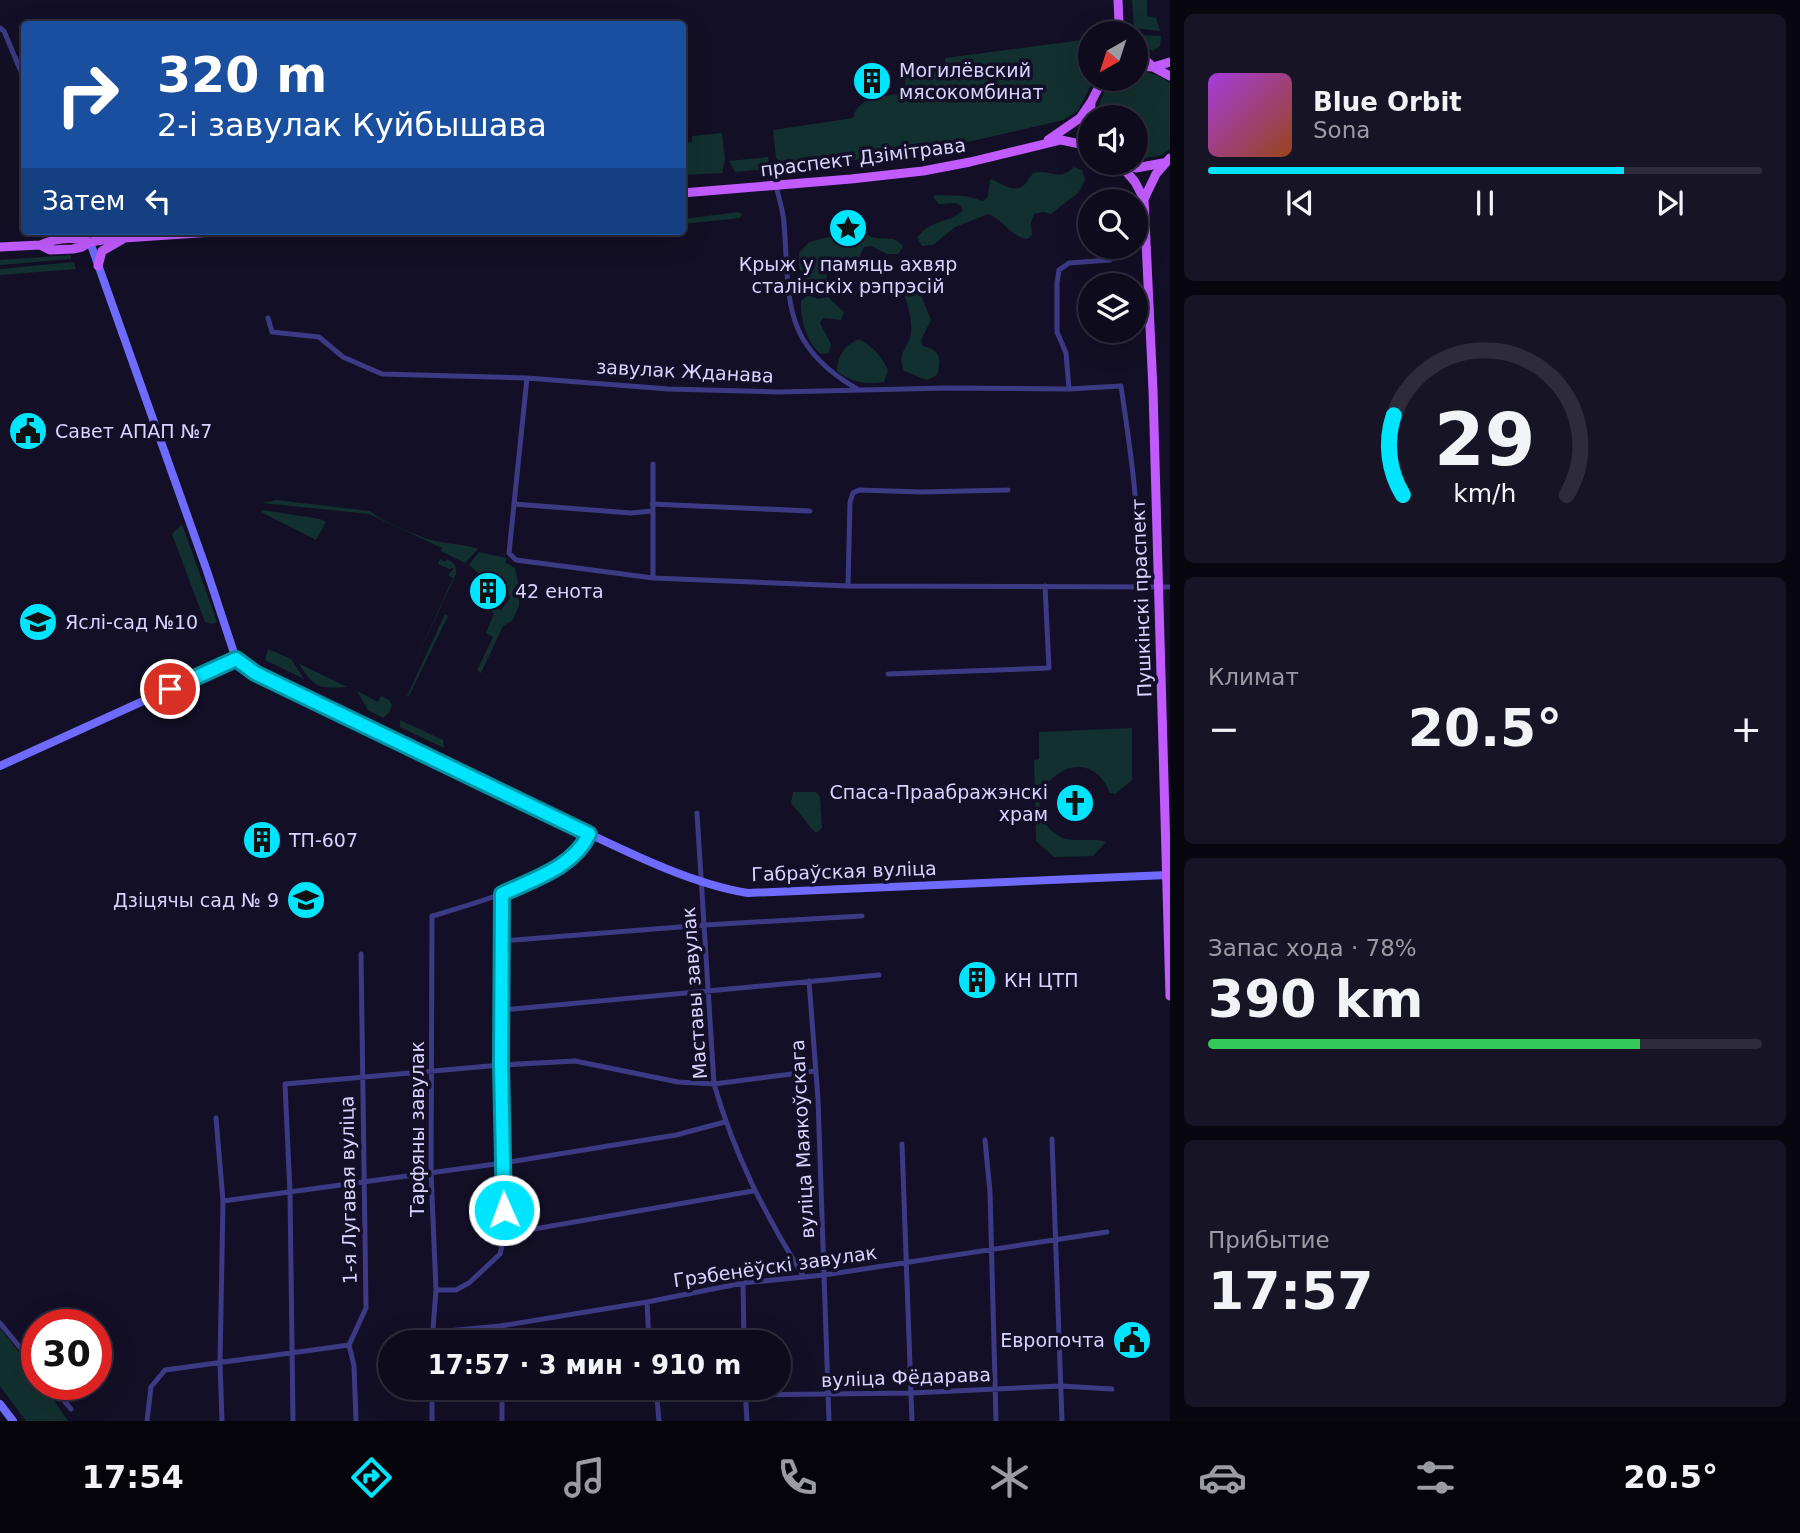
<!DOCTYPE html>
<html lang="ru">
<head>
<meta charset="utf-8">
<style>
  :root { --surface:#0e0b1c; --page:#171425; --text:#f1f3f6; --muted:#9b9ba3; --line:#2e2b3b; --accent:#00e5ff }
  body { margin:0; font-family:"DejaVu Sans",sans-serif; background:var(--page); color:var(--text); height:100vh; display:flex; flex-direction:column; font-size:26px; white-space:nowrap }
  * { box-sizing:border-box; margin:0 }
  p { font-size:23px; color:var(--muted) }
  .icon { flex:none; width:38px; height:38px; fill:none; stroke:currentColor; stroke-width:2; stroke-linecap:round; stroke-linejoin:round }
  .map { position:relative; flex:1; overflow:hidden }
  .details { display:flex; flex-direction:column; gap:14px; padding:14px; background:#08060f; width:630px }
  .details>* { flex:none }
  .top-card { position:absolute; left:21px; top:21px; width:665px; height:214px; border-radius:7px; box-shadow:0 7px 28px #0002,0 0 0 2px var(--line); background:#1a4fa0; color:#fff; overflow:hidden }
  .needle { width:46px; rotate:219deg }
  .buttons { position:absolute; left:1078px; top:21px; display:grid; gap:14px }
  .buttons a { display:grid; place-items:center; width:70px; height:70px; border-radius:50%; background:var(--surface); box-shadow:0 7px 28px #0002,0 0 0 2px var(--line); font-size:35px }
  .speed { position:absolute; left:21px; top:1309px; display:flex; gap:14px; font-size:35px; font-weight:700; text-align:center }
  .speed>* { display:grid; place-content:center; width:91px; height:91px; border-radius:50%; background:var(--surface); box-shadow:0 7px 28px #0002,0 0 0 2px var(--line); line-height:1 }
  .speed .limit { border:10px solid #d22; background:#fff; color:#111 }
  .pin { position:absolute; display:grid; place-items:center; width:60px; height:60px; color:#fff; margin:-30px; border:4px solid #fff; border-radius:50%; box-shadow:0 2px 7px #0007 }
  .me { position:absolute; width:77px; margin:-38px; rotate:358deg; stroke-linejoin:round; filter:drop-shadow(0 0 5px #0008) }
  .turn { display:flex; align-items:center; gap:24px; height:147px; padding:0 21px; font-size:32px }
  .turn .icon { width:91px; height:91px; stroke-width:2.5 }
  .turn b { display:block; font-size:49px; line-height:60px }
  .then { display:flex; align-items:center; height:66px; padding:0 21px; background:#0003; gap:14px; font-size:26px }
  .big { font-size:52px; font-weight:700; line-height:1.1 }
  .details .card { flex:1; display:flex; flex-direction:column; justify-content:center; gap:10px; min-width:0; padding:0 24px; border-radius:10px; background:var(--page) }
  .details .dial { align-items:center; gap:0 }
  .dial svg { height:182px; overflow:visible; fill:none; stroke:var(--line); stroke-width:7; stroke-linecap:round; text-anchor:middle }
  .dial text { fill:var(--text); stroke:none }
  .song { display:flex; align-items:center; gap:21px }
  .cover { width:84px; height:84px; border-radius:10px; background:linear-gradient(135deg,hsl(280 70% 55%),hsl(20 70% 35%)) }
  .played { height:7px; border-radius:4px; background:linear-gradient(90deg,var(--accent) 75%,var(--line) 75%) }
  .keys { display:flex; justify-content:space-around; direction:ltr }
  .heat { display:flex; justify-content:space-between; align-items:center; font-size:38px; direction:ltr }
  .charge { height:10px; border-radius:5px; background:linear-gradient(90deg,#34c759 78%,var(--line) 0) }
  .trip { position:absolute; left:378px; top:1330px; width:413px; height:70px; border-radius:35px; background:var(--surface); box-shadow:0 7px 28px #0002,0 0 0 2px var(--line); font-weight:700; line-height:70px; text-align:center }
  .tabs { display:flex; height:112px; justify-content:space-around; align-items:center; background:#06040b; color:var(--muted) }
  .tabs .icon { width:49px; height:49px }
  .tabs .selected { color:var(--accent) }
  .tabs b { font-size:32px; color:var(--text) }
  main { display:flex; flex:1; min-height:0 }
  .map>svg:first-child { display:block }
  .green { fill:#12302f }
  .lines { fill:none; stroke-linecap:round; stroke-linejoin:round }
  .street { stroke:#3d3a85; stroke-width:5 }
  .secondary { stroke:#6f6bff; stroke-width:8 }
  .primary { stroke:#c25bff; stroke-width:9 }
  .route-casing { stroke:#0095a6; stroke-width:18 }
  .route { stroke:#00e5ff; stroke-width:12 }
  .labels { text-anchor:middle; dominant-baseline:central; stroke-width:7; stroke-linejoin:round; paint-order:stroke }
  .poi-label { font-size:19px; fill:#d9d4ff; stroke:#130f26; text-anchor:start }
  .street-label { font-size:19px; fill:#d9d4ff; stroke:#130f26 }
</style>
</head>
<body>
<main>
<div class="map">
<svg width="1170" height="1421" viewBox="0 0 1170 1421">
  <rect width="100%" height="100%" fill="#130f26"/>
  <path class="green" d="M1132 0H1147V16L1156 18 1160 31 1134 28Z
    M1136 35 1161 36 1160 46 1153 51 1136 44Z
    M1090 39V79H1094L1078 111 1063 120 977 140 885 157 784 166 776 158 773 130 853 118C858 95 886 97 906 93L905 76 945 70V58Z
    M1146 72 1157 75 1170 83V149L1159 156 1136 159V117H1098C1098 105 1104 83 1119 79 1123 77 1131 79 1136 79V73Z
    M722 133 725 160 722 173 683 175V143L692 142V136Z
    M768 157 769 165 766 169 735 172 729 161Z
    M1074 167 1082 170 1085 180 1079 192 1051 214 1043 212 1034 214 1031 223 1032 235 1027 239C1010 236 1004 220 988 214L955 227 933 245 922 246 917 238C931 218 947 225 963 210L961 206 955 203 939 204 933 197 936 195 965 196 983 201 988 196 990 179C1000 181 1012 194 1023 186 1026 184 1030 177 1033 173 1052 168 1057 183 1074 167Z
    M739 212 742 214 740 218 683 224V219Z
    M855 230C862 233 869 237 877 238 888 239 896 236 903 247L898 254H887L871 246 864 247 858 260 852 265 842 261 832 263 827 272 826 282 816 286 804 280 799 267V253L809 242Z
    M71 255V259L0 265V260Z
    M74 262 76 269 0 275V269Z
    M910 281 918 288 931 320 921 340 923 346C940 350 942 358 937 375L927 380 904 371C896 351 909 349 911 333 913 318 905 301 903 286Z
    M808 295 818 299 828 297 844 312 841 320 823 318 820 323 831 344 829 353 821 354C807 344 800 318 801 301Z
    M859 339C873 347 881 355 888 370L884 382C868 385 850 382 837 371 837 356 845 345 859 339Z
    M277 500 370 511C381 521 419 537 435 541 449 544 463 544 478 549L465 563 441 551 442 548 369 514 263 503Z
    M263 510 320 519 326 522 316 540 261 512Z
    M182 524 217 622 212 624 205 622 172 534Z
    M479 552 507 558 505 562 515 568 519 586V606L512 621 503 626 481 673 477 670 493 637 486 633 494 613 482 605 483 603 501 610 510 598 507 590 477 572 469 565Z
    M440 559 445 562 447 559C454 562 457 566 456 574L410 673 453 578 448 575 454 568 449 569 438 564Z
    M445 614 448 616 409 696H407Z
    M268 649 291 659 304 679 265 660Z
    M298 663 347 687C318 689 315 688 298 663Z
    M357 691 378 702 381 696 389 700 392 705 389 713 383 718 368 710Z
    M400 720 443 740 444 748 400 727Z
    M1132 728V780L1115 794 1110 793C1084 728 1003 801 1059 836 1072 844 1093 837 1106 842L1093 856 1054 857 1036 841 1034 760 1039 759V732Z
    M793 792H816L820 797 822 828 816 833 812 829 791 803Z
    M0 1328 37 1375V1384H43L68 1421H26L0 1386Z"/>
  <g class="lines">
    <path class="street" d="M0 28 4 31 24 79
      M776 186C779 198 783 210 784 223 790 299 780 344 857 389
      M268 318 272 332 319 337 343 357 382 374 527 378 668 389 778 392 947 388 1069 389 1121 386C1131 453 1141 519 1137 587
      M527 378 509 553 516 560 653 578 848 586 1170 587
      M1069 389 1066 353 1057 332V283L1059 270 1069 263 1110 260 1115 253V247
      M514 504 631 513 652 511
      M652 504 810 511
      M653 578V464
      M848 586 850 502 853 493 859 490 922 492 1008 490
      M888 674 1049 668 1045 586
      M697 813 714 1084C735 1156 764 1213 804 1277
      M503 941 705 925 862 916
      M809 981 818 1099 829 1421
      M503 1010 879 975
      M216 1118 223 1201 220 1362 222 1421
      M1052 1139 1062 1421
      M985 1140 990 1192 996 1421
      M902 1144 912 1421
      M223 1201 503 1163 676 1135 725 1122
      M505 1234 753 1191
      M743 1283 744 1342
      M436 1290H456L469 1283 500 1254 505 1234 501 1065 502 895
      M647 1302 649 1342
      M0 1323 37 1368
      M500 1326 501 1342
      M405 1335 500 1326 647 1302 743 1283 824 1275 1107 1232
      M432 1342 436 1290 431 1172 432 916C478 902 568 880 589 834
      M50 1384 71 1409
      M656 1388 659 1421
      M745 1388 747 1421
      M658 1396 911 1393 1061 1386 1112 1389
      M147 1421 151 1387 165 1370 349 1345
      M293 1421 290 1193 285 1084 501 1065 575 1061 678 1082 714 1084 815 1071
      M356 1421 354 1366 349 1345 366 1308 361 954
      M432 1421V1388
      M502 1421V1388"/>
    <path class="secondary" d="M236 659 255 673C355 722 455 771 556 818 614 845 685 883 748 893L1167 875
      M0 766 236 659 207 571 90 242
      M0 1404 13 1421"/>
    <path class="primary" d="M1118 0 1119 23 1122 33
      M1136 52 1152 66
      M1136 66 1153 67 1170 76
      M1153 67 1170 62
      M1090 126 1091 102 1103 79
      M1048 140 1080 118 1091 102
      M1170 158 1156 174 1144 199 1153 390 1170 996
      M1118 163 1136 168 1163 163
      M1120 164 1135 182 1144 199
      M682 193 851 179 923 171 970 162 1061 140 1090 146
      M40 245C56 238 73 236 90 242
      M0 247 40 245 50 250 73 249 82 247 90 242 109 239 228 231
      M98 266 102 251 123 239"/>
  </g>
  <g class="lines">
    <defs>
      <path id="route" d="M170 689 236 659 255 673 589 834C573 868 533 879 502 894L501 1065 504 1210"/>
    </defs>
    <use href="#route" class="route-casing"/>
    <use href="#route" class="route"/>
  </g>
  <defs>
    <symbol id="building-disc" viewBox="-11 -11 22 22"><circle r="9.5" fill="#00e5ff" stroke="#130f26"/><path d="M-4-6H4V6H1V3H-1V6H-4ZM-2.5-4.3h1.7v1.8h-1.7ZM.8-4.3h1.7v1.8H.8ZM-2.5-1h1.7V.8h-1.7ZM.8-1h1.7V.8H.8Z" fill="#111"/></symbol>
    <symbol id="sight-disc" viewBox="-11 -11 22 22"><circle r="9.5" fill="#00e5ff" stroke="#130f26"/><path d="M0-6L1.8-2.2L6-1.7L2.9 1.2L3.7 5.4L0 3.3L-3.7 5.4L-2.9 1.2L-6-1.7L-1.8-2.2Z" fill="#111"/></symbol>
    <symbol id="civic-disc" viewBox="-11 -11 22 22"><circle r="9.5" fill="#00e5ff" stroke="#130f26"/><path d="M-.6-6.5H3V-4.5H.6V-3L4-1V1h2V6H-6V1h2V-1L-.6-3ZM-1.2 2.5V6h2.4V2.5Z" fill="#111"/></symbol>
    <symbol id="school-disc" viewBox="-11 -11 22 22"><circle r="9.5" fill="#00e5ff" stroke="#130f26"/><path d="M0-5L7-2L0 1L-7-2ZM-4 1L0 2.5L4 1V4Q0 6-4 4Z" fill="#111"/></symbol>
    <symbol id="church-disc" viewBox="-11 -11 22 22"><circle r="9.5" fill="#00e5ff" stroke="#130f26"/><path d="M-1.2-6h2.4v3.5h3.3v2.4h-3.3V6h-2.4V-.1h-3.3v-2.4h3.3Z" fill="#111"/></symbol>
  </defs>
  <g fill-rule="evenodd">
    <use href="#building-disc" x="850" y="59" width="44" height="44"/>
    <use href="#sight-disc" x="826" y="206" width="44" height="44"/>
    <use href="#civic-disc" x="6" y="409" width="44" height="44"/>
    <use href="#building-disc" x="466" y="569" width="44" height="44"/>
    <use href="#school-disc" x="16" y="600" width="44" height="44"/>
    <use href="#church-disc" x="1053" y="781" width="44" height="44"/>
    <use href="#building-disc" x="240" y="818" width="44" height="44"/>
    <use href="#school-disc" x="284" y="878" width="44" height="44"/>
    <use href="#building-disc" x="955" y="958" width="44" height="44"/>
    <use href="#civic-disc" x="1110" y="1318" width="44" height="44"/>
  </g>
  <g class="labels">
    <g class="poi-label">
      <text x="899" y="70">Могилёвский<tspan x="899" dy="22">мясокомбинат</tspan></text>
      <text x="848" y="264" text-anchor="middle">Крыж у памяць ахвяр<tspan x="848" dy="22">сталінскіх рэпрэсій</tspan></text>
      <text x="55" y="431">Савет АПАП №7</text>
      <text x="515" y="591">42 енота</text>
      <text x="65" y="622">Яслі-сад №10</text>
      <text x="1048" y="792" text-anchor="end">Спаса-Праабражэнскі<tspan x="1048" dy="22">храм</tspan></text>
      <text x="289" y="840">ТП-607</text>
      <text x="279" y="900" text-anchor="end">Дзіцячы сад № 9</text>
      <text x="1004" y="980">КН ЦТП</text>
      <text x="1105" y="1340" text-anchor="end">Европочта</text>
    </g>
    <g class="street-label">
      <text transform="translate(863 157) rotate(-7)">праспект Дзімітрава</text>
      <text transform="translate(685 371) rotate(3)">завулак Жданава</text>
      <text transform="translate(1141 598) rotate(-92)">Пушкінскі праспект</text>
      <text transform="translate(844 871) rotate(-2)">Габраўская вуліца</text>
      <text transform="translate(694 993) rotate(-94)">Маставы завулак</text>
      <text transform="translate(417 1129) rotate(-90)">Тарфяны завулак</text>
      <text transform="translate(802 1139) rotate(-93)">вуліца Маякоўскага</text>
      <text transform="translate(348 1190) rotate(-91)">1-я Лугавая вуліца</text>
      <text transform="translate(775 1266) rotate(-8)">Грэбенёўскі завулак</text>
      <text transform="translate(906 1377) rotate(-2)">вуліца Фёдарава</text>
    </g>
  </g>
</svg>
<div class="buttons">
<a><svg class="needle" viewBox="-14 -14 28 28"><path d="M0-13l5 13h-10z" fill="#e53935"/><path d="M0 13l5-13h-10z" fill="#9b9ba3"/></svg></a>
<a><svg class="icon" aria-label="sound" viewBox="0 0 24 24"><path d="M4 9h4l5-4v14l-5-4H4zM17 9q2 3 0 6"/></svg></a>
<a><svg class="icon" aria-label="search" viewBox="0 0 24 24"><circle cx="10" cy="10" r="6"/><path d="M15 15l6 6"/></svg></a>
<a><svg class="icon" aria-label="layers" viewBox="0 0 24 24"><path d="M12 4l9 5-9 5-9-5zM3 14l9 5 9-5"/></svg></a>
</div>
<div class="speed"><div class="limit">30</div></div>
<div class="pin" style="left:170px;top:689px;background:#d93025"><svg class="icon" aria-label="arrive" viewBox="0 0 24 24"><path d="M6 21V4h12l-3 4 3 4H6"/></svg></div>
<svg class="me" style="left:504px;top:1210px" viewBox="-20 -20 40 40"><circle r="17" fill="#00e5ff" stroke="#fff" stroke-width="3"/><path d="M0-11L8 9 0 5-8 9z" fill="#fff"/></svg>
<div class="trip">17:57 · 3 мин · 910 m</div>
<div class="top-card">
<div class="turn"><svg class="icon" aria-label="right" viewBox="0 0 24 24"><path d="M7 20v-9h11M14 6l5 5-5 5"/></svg><div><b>320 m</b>2-і завулак Куйбышава</div></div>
<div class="then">Затем<svg class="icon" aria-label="left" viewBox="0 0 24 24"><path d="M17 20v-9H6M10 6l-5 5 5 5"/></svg></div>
</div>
</div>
<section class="details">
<div class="card">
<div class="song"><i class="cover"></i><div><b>Blue Orbit</b><p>Sona</p></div></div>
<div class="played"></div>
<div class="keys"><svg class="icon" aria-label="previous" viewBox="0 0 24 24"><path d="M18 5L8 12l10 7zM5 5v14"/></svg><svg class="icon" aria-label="pause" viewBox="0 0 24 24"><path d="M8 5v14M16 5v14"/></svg><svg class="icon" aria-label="next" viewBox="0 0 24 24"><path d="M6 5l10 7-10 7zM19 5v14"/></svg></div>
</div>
<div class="card dial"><svg viewBox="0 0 100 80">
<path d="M14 69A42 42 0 1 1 86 69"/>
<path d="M14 69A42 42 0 0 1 10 34" stroke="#00e5ff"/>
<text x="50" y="56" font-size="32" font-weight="700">29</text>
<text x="50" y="72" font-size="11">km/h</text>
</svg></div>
<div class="card"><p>Климат</p>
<div class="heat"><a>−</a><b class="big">20.5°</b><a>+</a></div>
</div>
<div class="card"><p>Запас хода · 78%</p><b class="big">390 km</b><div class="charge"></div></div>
<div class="card"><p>Прибытие</p><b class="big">17:57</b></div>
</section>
</main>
<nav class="tabs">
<b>17:54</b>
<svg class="icon selected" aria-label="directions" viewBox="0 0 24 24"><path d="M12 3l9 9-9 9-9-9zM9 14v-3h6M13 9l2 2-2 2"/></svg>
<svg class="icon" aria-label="music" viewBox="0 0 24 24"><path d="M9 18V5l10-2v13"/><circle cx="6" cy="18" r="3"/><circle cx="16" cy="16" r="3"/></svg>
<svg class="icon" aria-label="phone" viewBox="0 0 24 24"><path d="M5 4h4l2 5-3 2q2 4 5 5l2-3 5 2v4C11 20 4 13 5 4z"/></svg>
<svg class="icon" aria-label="climate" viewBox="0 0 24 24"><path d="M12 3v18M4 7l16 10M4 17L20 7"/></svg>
<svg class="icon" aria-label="car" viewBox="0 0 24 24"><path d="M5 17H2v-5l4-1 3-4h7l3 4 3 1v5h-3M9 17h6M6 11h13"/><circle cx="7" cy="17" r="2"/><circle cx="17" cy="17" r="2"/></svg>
<svg class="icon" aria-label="filters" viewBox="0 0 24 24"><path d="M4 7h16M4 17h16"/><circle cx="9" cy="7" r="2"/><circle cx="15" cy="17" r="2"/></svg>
<b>20.5°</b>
</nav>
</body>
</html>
